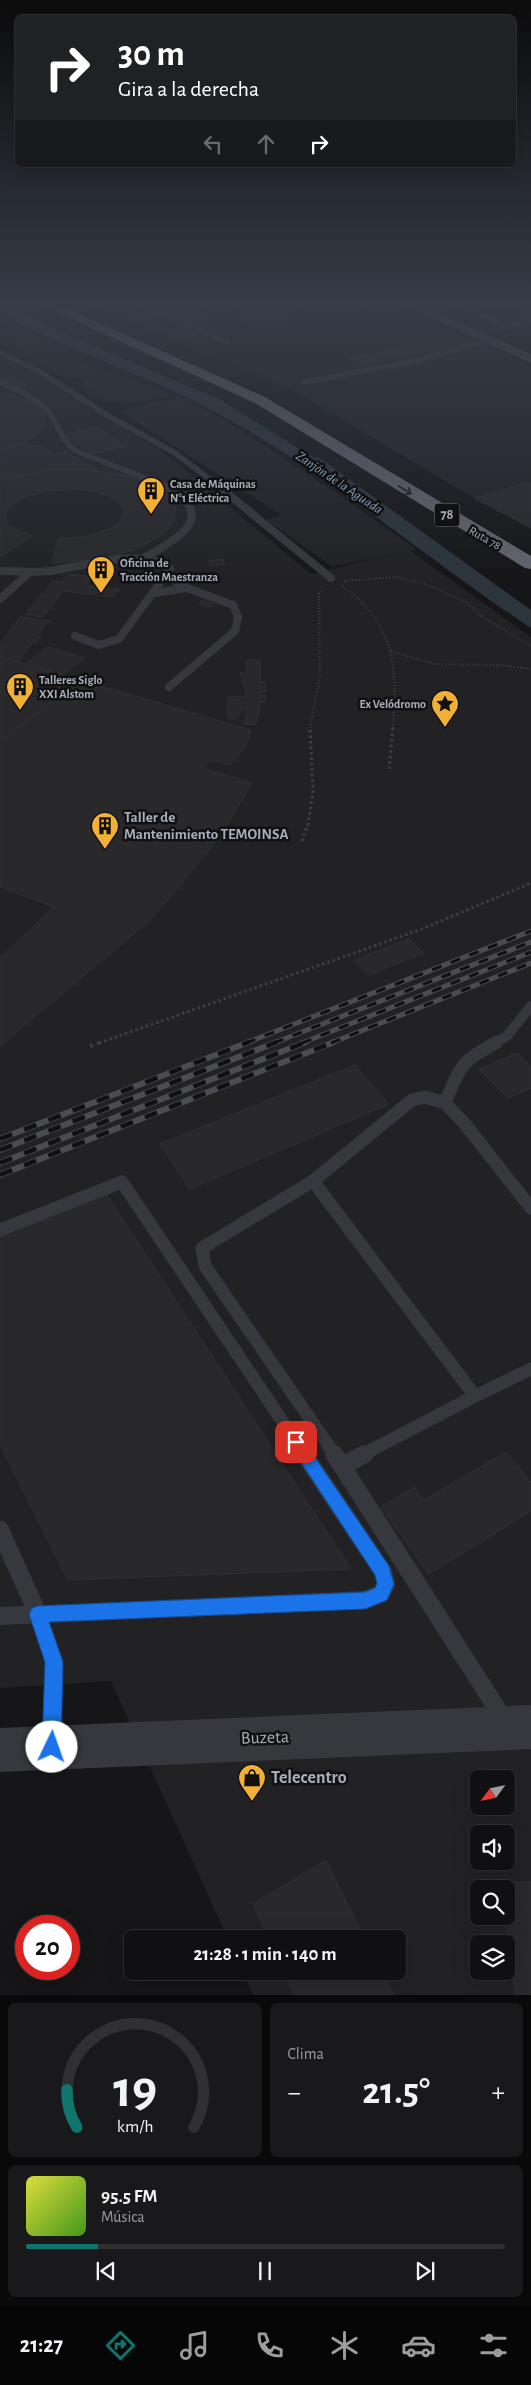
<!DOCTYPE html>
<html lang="es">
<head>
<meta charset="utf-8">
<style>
  :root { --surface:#101012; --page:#19191b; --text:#f1f3f6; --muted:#9c9d9f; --line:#303032; --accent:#0f766e }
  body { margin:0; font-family:"Alegreya Sans",sans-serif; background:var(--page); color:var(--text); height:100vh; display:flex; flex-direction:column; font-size:19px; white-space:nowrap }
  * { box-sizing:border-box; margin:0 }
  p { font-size:16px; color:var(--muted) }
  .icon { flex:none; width:28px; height:28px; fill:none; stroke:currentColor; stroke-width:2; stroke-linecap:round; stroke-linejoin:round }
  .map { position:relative; height:1995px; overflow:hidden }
  .details { display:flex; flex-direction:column; gap:8px; padding:8px; background:#09090a; flex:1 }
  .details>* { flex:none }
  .banner { position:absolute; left:15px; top:15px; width:501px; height:152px; border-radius:8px; box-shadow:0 5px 20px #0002,0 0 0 1px var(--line); background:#202124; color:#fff; overflow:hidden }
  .needle { width:32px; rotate:237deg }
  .controls { position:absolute; left:470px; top:1770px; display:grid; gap:10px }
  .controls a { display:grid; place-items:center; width:45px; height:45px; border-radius:8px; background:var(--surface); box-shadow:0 5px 20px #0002,0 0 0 1px var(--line); font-size:25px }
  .speed { position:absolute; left:15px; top:1915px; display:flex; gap:10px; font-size:25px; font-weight:700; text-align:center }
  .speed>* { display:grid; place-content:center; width:65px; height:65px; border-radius:50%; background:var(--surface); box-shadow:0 5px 20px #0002,0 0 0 1px var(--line); line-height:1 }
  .speed .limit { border:8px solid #d22; background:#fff; color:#111 }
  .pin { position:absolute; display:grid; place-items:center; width:42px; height:42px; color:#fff; margin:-21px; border-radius:10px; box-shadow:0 2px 8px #0006 }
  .me { position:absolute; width:55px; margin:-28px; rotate:3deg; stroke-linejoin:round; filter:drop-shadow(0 0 4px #0008) }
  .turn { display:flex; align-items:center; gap:18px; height:105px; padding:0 20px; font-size:22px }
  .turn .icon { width:65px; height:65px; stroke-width:2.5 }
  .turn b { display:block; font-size:35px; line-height:42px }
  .lanes { display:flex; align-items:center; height:48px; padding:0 20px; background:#0003; justify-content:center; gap:25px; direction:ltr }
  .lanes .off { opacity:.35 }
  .big { font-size:38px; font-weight:700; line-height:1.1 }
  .details .widget { flex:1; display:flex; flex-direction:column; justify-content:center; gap:8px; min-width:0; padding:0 18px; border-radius:8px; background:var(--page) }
  .details .dial { align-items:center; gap:0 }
  .dial svg { height:130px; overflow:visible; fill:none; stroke:var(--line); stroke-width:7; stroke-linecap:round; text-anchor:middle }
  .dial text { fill:var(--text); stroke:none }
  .song { display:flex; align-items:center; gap:15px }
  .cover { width:60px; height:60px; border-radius:8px; background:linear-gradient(135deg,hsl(60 70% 55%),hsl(100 70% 35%)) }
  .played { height:5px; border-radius:2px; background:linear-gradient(90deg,var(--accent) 15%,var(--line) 15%) }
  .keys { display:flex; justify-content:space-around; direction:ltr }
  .heat { display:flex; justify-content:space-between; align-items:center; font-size:28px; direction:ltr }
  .details .tiles { flex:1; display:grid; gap:8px; grid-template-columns:1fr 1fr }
  .widget:last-child { grid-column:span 2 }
  .trip { position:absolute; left:124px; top:1930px; width:282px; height:50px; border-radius:8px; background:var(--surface); box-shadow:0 5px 20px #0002,0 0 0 1px var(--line); font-weight:700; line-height:50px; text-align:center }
  .menu { display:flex; height:80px; justify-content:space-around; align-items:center; background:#060607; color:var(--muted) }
  .menu .icon { width:35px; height:35px }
  .menu .active { color:var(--accent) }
  .menu b { font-size:22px; color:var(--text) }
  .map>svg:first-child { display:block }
  .built { fill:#222225; fill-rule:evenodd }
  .green { fill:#1c231d }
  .water { fill:#2c353c }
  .building { fill:#29292c; stroke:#303034 }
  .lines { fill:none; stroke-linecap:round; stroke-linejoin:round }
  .path-far2 { stroke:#3d3f44; stroke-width:2; stroke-dasharray:1 2; stroke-linecap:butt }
  .path-far1 { stroke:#3d3f44; stroke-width:3; stroke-dasharray:2.5 3; stroke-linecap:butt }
  .path { stroke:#3d3f44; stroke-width:4; stroke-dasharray:3 4.5; stroke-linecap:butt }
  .service-far4 { stroke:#37383d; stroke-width:5.5 }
  .service-far3 { stroke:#37383d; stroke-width:8 }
  .service-far2 { stroke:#37383d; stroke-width:10 }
  .service-far1 { stroke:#37383d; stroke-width:13 }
  .service { stroke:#37383d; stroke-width:18 }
  .minor { fill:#37383d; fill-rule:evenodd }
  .tertiary { fill:#37383d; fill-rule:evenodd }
  .secondary { fill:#45474d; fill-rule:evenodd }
  .motorway { fill:#63666e; fill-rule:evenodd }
  .rail-far1-casing { stroke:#4a4c52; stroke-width:5 }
  .rail-casing { stroke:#4a4c52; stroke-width:6 }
  .rail-far1 { stroke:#111113; stroke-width:3; stroke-dasharray:10; stroke-linecap:butt }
  .rail { stroke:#111113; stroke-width:4.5; stroke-dasharray:13; stroke-linecap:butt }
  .oneway { stroke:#26262a }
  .route { fill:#1a73e8; stroke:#114b97 }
  .labels { text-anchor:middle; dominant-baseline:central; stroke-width:5; stroke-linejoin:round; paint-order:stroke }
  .far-poi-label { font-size:12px; font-weight:bold; fill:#a8adb8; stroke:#111113; text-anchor:start }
  .far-street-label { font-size:12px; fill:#a8adb8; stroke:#111113 }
  .far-water-label { font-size:14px; font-style:italic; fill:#7f9bb3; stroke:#111113 }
  .shield { fill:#111113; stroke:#7b7e86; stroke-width:1 }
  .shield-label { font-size:14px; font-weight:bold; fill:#a8adb8 }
  .poi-label { font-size:15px; font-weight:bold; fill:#a8adb8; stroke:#111113; text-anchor:start }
  .near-street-label { font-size:18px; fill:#a8adb8; stroke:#111113 }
  .near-poi-label { font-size:18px; font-weight:bold; fill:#a8adb8; stroke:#111113; text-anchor:start }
</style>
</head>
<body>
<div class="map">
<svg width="531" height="1995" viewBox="0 0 531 1995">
  <rect width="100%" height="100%" fill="#161618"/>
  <path class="built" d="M457 334 531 367V528L474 498 301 395 262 377Z
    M0 357 37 374 162 451 311 574 394 554 332 567 267 520 281 515 120 411 180 396 227 421 329 488 416 549 410 551 531 637V1995H253L243 1971H398V1939H228L111 1681 0 1688ZM479 1779H506V1806H479ZM479 1834H506V1861H479ZM479 1889H506V1916H479ZM479 1944H506V1971H479Z"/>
  <path class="green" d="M80 303H388L457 334 262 377Z
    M0 318 66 349C87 376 138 377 169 392L168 397C141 404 114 408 88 395L90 391 80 379 58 374 28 358 21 352 14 339 21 333 14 328 0 323Z"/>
  <path class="water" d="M0 303H5L60 332 219 399 314 458 318 457 531 610V628C429 561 336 479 228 419 161 381 87 357 18 323L0 312Z"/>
  <path class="building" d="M145 303H157L213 325 205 327Z
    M174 303H193L198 306 177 311 163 306Z
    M193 303H259L248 307 228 309 229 311 202 308Z
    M371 303 374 305 363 308 356 304Z
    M498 303H524L488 310 480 306Z
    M132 308 159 320 143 324 115 312Z
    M264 309 289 313 294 319 286 324 270 327 253 326 238 319 241 314 247 311Z
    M212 311 220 314 199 320 191 317Z
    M531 312V317L511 320 504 317Z
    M160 325 171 330 180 327 197 334 178 339 151 328Z
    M408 345 421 351 407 354 394 348Z
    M391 348 404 355 389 358 377 352Z
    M366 354 387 364 369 368 349 358Z
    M15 378 27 385 16 388 4 380Z
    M0 392 31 402 43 412 45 418 41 430 35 436 19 446 0 450Z
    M96 427 126 446 92 454 63 435Z
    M22 444 41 446 53 455 66 452 97 470H49L0 480V450Z
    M84 469 132 476 157 485 172 498 176 506 174 521 161 536 136 549 102 559 52 563 58 539 85 537 110 529 121 521 125 509 115 498 94 491 76 489 47 491 22 498 7 509 5 518 9 526 32 536 0 557V480L49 470Z
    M531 482V528L474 498Z
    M222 559 225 564 211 566 209 561Z
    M68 574 91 577 86 585 119 589 113 597 63 591 43 617 26 614 53 581 61 582Z
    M202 600 209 602 214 604 212 607 199 605Z
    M20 617 51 621 46 623 37 636 41 637 37 642H33L18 662 0 657V645Z
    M48 647 85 658 62 675 25 664Z
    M0 657 80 680 0 742Z
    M247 660H260V682H265V692H260V695H265V702H260V710L255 725 244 724 247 710 243 709 235 719H229L226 712H229L226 706 229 705V700L226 697 247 696 240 673H247Z
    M80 680 251 730 245 747 230 765 211 760 203 768 252 783 221 835 174 893 147 923 0 1046V958L54 907 0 887V742Z
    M409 939 423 953 368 975 354 960Z
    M517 1053 531 1067V1088L508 1098 479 1069Z
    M355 1065 389 1104 190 1189 160 1144Z
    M105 1192 351 1569 68 1580 0 1444V1237Z
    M506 1452 531 1482V1511L429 1574 381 1507 414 1487 424 1500Z
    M326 1860 365 1939H269L253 1904Z
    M531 1882V1995H516L504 1916H506V1889H499V1883Z
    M284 1971H382L394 1995H294Z"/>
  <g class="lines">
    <path class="path-far2" d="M344 581 397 577 431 586 467 603 484 618 531 646
      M342 586C396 625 397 666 393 728
      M390 651 434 664 500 665 531 669
      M310 728 320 675 319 593 322 590"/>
    <path class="path-far1" d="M389 769 393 727
      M302 841 308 824 313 791 310 727
      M99 1043 422 929 531 883"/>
    <path class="path" d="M90 1046 102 1042"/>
    <path class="service-far4" d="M137 303 228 342
      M300 303 316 312
      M454 303 498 322
      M0 353 37 370 112 418 175 453 220 487
      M0 382C17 390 37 398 49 413 60 427 61 441 76 451L168 487
      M303 382 408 363 489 340"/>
    <path class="service-far3" d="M218 486 331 578
      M142 559C175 540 222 517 165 486
      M0 571C17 571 33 573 50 571 84 567 141 546 170 569L119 639 99 645 75 636
      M166 576 187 588 233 605 238 617 235 631 169 687
      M154 593 187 588
      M0 599 30 572"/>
    <path class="service-far2" d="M495 1043 507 1036 531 1006"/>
    <path class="service-far1" d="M497 1042C460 1062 461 1065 445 1103L465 1124 531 1208
      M313 1181 475 1396 362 1455
      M313 1181 202 1248 205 1266 335 1455
      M313 1181 412 1100 425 1097 445 1103
      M0 1230 122 1182 305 1455
      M475 1396 531 1369"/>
    <path class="service" d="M334 1454 342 1466 365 1454
      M342 1466 503 1718
      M0 1530 38 1614 54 1662 52 1740
      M0 1616 365 1600 381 1594 386 1584 383 1572 304 1454"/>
    <path class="minor" d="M434 303 411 309 406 306 410 303Z
      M531 318V324L492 333 487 330 488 328Z"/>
    <path class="tertiary" d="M531 1705V1749L0 1772V1728Z"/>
    <path class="secondary" d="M398 303H415L531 354V363Z"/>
    <path class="motorway" d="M37 303H54L265 397 531 556V569L525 568 255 403Z"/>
    <defs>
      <path id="rail-far1" d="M246 1043 531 931
        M274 1043 531 942
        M302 1043 531 952
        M331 1043 531 963"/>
      <path id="rail" d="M0 1139 249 1042
        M0 1150 277 1042
        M0 1163 306 1042
        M0 1175 334 1042"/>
    </defs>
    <use href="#rail-far1" class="rail-far1-casing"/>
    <use href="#rail" class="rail-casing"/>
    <use href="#rail-far1" class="rail-far1"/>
    <use href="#rail" class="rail"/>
  </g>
  <defs><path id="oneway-shaft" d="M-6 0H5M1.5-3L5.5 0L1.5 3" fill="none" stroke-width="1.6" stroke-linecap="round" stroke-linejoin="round" transform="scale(1.25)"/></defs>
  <use class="oneway" href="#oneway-shaft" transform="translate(405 490) rotate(32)"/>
  <linearGradient id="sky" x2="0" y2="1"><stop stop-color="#0c0c0d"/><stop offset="0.52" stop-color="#363c48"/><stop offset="1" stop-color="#363c48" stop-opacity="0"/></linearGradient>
  <rect width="531" height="583" fill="url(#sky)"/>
  <path class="route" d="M296 1435 301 1437 389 1566 394 1584 387 1600 365 1609 49 1622 63 1662 61 1747 58 1754 52 1756 45 1754 42 1747 45 1662 29 1614 32 1608 38 1606 365 1592 375 1588 377 1584 375 1575 291 1447 288 1442 291 1437Z"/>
  <defs>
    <symbol id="building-pin" viewBox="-11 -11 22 30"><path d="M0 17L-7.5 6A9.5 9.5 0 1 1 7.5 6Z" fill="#f2b134" stroke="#111113"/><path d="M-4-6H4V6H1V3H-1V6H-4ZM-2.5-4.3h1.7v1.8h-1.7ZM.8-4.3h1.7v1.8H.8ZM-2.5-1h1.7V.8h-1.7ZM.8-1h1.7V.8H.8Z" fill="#111"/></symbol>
    <symbol id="sight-pin" viewBox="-11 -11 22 30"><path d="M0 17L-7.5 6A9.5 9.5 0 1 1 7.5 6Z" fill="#f2b134" stroke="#111113"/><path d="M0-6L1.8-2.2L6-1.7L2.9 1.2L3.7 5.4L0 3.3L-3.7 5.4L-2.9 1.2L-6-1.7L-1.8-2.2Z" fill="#111"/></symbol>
    <symbol id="shop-pin" viewBox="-11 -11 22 30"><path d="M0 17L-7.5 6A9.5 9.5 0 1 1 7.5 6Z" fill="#f2b134" stroke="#111113"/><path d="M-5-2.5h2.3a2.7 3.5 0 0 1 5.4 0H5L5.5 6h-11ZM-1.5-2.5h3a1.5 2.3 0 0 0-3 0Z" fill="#111"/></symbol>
  </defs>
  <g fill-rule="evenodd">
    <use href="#building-pin" x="135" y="475" width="32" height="43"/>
    <use href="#building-pin" x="85" y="554" width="32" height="43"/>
    <use href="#building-pin" x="4" y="671" width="32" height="43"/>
    <use href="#sight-pin" x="429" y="688" width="32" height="43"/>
    <use href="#building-pin" x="89" y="810" width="32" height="43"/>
    <use href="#shop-pin" x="236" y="1762" width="32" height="43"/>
  </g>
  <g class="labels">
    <g class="far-poi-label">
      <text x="170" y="484">Casa de Máquinas<tspan x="170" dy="14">N°1 Eléctrica</tspan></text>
      <text x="120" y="563">Oficina de<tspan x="120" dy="14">Tracción Maestranza</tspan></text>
      <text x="39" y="680">Talleres Siglo<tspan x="39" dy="14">XXI Alstom</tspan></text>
      <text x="426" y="704" text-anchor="end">Ex Velódromo</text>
    </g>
    <g class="far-street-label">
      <text transform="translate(485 538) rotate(30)">Ruta 78</text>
    </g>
    <g class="far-water-label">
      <text transform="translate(339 483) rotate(34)">Zanjón de la Aguada</text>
    </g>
    <rect class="shield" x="434.5" y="503.5" width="25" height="23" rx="4"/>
    <g class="shield-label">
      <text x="447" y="515">78</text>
    </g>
    <g class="poi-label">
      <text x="124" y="817">Taller de<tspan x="124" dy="17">Mantenimiento TEMOINSA</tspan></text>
    </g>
    <g class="near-street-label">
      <text transform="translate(265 1738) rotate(-2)">Buzeta</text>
    </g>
    <g class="near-poi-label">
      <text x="271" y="1778">Telecentro</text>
    </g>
  </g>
</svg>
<div class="controls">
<a><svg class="needle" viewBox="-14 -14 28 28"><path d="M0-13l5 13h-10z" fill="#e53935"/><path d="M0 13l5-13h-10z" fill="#9c9d9f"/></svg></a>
<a><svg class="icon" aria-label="sound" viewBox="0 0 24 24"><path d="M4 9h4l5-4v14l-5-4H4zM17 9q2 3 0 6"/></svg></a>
<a><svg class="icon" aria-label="search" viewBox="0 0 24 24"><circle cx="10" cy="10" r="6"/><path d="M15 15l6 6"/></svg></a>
<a><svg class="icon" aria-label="layers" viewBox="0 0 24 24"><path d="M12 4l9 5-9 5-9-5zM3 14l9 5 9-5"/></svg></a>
</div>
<div class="speed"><div class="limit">20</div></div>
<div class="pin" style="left:296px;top:1442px;background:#d93025"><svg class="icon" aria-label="arrive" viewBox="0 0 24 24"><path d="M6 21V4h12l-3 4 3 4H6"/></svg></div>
<svg class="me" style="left:52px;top:1747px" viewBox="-20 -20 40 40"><circle r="19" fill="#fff"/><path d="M0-13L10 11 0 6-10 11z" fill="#1a73e8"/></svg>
<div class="trip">21:28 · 1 min · 140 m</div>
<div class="banner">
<div class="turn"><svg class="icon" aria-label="right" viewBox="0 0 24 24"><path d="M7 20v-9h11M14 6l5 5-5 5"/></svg><div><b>30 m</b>Gira a la derecha</div></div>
<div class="lanes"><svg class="icon off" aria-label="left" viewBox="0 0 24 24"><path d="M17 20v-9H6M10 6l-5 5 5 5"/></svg><svg class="icon off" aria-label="ahead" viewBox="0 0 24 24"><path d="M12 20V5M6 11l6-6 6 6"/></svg><svg class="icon" aria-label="right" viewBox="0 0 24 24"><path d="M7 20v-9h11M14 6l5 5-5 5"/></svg></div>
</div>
</div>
<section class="details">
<div class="tiles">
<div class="widget dial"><svg viewBox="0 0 100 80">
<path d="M14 69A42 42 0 1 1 86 69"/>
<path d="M14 69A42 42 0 0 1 8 46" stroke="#0f766e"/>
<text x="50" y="56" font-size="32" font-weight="700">19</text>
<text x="50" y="72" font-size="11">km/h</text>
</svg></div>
<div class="widget"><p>Clima</p>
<div class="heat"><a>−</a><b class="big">21.5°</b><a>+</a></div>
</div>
<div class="widget">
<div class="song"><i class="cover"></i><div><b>95.5 FM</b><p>Música</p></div></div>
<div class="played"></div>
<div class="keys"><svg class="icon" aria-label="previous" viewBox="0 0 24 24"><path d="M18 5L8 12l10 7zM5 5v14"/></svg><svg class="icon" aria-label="pause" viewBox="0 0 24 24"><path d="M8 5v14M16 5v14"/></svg><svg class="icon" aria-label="next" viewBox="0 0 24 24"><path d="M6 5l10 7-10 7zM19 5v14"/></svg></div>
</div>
</div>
</section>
<nav class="menu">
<b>21:27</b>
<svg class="icon active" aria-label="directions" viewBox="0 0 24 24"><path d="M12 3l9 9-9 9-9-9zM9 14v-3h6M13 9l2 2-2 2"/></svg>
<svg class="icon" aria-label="music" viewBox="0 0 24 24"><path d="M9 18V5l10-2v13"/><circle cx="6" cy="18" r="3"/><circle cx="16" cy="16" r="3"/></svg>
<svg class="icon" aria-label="phone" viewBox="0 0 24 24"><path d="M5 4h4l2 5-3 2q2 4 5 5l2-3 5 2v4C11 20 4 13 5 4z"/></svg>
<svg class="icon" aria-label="climate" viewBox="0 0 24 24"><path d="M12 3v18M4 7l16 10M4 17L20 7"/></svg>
<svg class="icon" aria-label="car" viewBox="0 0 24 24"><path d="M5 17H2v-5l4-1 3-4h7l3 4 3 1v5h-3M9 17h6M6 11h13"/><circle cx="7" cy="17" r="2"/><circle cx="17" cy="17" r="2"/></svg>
<svg class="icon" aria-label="filters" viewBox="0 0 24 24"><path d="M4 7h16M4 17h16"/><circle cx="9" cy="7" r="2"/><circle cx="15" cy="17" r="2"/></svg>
</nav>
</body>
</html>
